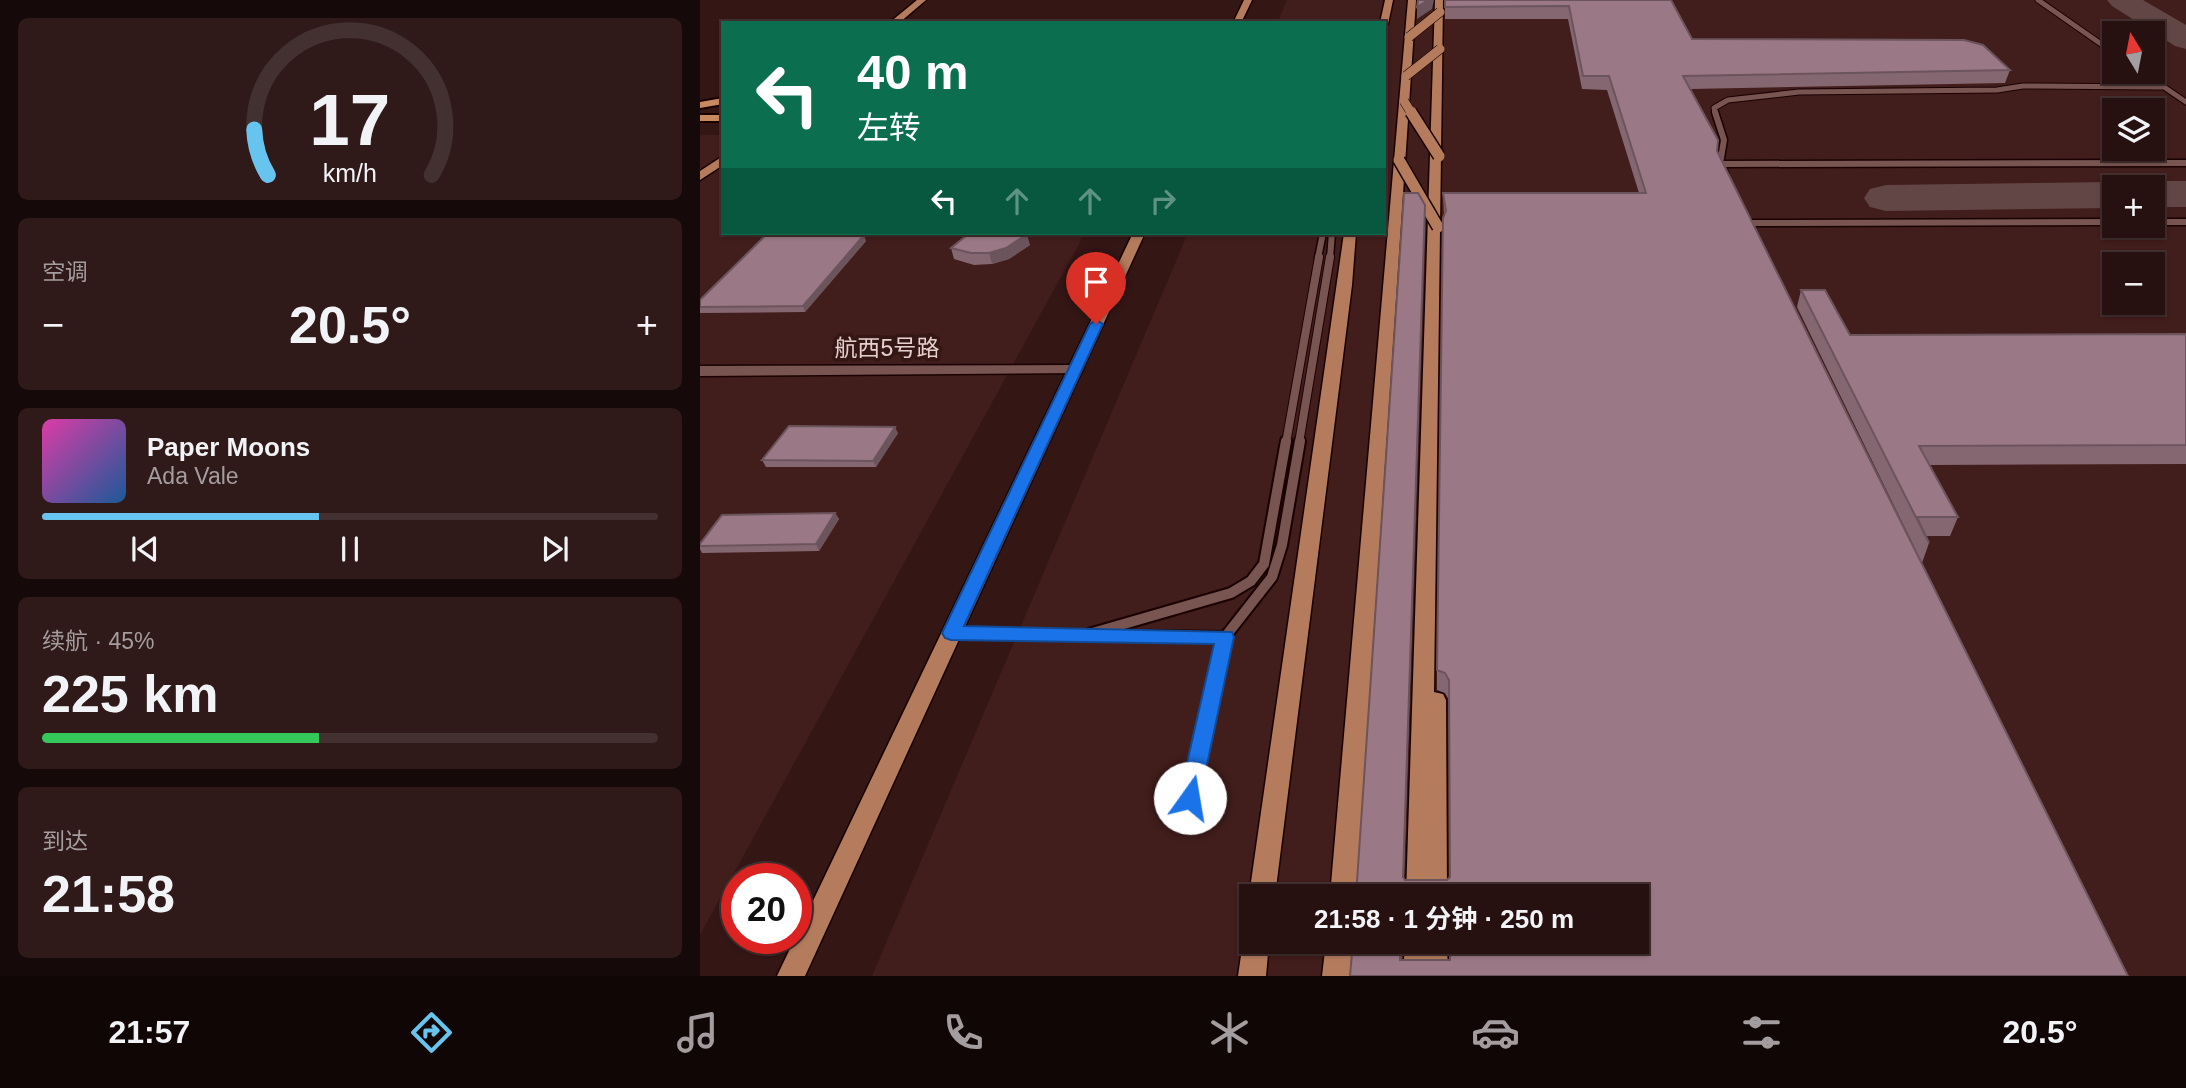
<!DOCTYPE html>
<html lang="zh">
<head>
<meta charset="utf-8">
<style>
  :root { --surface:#271010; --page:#2f1919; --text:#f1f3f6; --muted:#a49d9f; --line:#433030; --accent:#66c4ef }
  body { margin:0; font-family:Arial,"Noto Sans SC",sans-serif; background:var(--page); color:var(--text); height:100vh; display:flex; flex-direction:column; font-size:26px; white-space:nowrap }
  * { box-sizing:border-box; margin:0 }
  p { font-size:23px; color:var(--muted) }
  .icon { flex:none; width:38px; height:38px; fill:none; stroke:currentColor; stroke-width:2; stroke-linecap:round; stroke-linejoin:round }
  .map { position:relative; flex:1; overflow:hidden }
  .panel { display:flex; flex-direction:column; gap:18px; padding:18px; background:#150909; width:700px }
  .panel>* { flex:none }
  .banner { position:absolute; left:21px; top:21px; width:665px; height:214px; border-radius:0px; box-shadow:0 2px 5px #0004,0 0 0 2px var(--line); background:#0b6e4f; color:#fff; overflow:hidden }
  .needle { width:46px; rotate:350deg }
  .fabs { position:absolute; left:1402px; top:21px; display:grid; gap:14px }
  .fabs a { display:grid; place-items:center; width:63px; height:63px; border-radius:0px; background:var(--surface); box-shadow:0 2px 5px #0004,0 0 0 2px var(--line); font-size:35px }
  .speed { position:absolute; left:21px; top:863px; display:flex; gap:14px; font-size:35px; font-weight:700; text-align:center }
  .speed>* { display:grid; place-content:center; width:91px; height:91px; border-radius:50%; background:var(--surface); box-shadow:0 2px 5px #0004,0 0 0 2px var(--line); line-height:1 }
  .speed .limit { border:10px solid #d22; background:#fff; color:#111 }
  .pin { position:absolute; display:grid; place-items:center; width:60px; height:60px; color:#fff; margin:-72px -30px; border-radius:50% 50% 50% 0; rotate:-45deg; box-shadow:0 0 7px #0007 }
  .pin .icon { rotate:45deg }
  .me { position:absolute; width:77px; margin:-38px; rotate:13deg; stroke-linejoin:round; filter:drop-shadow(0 0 5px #0008) }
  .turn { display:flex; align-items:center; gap:24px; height:147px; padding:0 21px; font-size:32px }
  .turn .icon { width:91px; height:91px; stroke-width:2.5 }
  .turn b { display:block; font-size:49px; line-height:60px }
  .lanes { display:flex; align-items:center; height:66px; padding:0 21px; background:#0003; justify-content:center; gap:35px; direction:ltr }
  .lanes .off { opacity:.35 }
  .big { font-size:52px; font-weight:700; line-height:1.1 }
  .panel .card { flex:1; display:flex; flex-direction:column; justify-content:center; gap:10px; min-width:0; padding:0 24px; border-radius:10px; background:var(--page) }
  .panel .dial { align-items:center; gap:0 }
  .dial svg { height:182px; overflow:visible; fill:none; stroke:var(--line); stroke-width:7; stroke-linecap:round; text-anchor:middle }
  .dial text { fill:var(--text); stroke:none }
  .song { display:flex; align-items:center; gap:21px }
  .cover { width:84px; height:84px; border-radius:10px; background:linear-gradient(135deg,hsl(320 70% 55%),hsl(210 70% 35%)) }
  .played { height:7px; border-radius:4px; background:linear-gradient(90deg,var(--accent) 45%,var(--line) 45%) }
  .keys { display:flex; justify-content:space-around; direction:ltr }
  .heat { display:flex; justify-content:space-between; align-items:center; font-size:38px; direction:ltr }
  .charge { height:10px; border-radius:5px; background:linear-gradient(90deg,#34c759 45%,var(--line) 0) }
  .trip { position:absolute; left:539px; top:884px; width:410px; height:70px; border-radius:0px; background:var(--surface); box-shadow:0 2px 5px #0004,0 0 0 2px var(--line); font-weight:700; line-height:70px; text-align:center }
  .tab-bar { display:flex; height:112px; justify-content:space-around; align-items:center; background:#100606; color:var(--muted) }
  .tab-bar .icon { width:49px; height:49px }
  .tab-bar .active { color:var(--accent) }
  .tab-bar b { font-size:32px; color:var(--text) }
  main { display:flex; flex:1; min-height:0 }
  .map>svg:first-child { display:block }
  .built { fill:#411d1b; fill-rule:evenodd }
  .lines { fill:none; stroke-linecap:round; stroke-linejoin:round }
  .taxiway { fill:#624645; fill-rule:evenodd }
  .service-far4-casing { stroke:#1a0202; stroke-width:7 }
  .service-far3-casing { stroke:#1a0202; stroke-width:9 }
  .service-far2-casing { stroke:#1a0202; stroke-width:10 }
  .service-far1-casing { stroke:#1a0202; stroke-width:14 }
  .service-casing { stroke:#1a0202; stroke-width:17 }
  .tertiary-casing { stroke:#1a0202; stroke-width:3 }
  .primary-casing { stroke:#1a0202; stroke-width:3 }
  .trunk-casing { stroke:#1a0202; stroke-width:4 }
  .service-far4 { stroke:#795552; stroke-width:5 }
  .service-far3 { stroke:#795552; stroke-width:6 }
  .service-far2 { stroke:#795552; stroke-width:8 }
  .service-far1 { stroke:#795552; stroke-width:10 }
  .service { stroke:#795552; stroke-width:13 }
  .tertiary { fill:#795552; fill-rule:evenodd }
  .primary { fill:#b47c5d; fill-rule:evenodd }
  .trunk { fill:#c88961; fill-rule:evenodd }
  .primary-bridge-far1-casing { stroke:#1a0202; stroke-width:10; stroke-linecap:butt }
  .primary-bridge-casing { stroke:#1a0202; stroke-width:14; stroke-linecap:butt }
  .primary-bridge-far1 { stroke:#b47c5d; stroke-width:9 }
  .primary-bridge { stroke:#b47c5d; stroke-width:11 }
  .wall { fill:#856772 }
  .shaded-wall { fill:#6c545d }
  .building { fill:#9b7885; stroke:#6c545d; stroke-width:2 }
  .route { fill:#1a73e8; stroke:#114b97; stroke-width:2 }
  .labels { text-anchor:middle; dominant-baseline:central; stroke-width:7; stroke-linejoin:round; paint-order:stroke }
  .street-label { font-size:23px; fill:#e5d0ce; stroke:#341615 }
</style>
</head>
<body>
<main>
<section class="panel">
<div class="card dial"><svg viewBox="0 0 100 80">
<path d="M14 69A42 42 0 1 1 86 69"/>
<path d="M14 69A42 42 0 0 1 8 49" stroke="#66c4ef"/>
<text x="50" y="56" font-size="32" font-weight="700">17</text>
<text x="50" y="72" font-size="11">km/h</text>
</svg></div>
<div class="card"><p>空调</p>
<div class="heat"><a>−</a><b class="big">20.5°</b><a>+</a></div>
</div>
<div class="card">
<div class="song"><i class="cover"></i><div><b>Paper Moons</b><p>Ada Vale</p></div></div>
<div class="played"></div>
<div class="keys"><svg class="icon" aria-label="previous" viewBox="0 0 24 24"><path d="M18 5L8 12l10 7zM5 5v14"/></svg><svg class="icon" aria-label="pause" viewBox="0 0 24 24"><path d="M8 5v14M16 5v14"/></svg><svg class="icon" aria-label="next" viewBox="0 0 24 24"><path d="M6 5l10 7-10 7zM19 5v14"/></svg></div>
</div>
<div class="card"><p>续航 · 45%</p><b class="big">225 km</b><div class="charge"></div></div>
<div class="card"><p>到达</p><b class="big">21:58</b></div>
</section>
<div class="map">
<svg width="1486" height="976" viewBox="0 0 1486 976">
  <rect width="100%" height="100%" fill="#341615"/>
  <path class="built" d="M587 0H1486V976H172L488 233H684V23H577ZM1414 33H1452V72H1414ZM1414 110H1452V149H1414ZM1414 187H1452V226H1414ZM1414 264H1452V303H1414ZM551 896H936V942H551Z
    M0 135H23V233H385L0 935Z"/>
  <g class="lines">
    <path class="taxiway" d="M1407 0H1443L1486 25V49L1475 46 1412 6Z
      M1452 181H1486V207H1452V187H1435Z
      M1414 182 1430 187H1414V208L1186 211 1170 207 1164 198 1170 189 1186 185Z"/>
    <defs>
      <path id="service-far4" d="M1338 0 1414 53
        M1442 72 1486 102
        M1016 114 1014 108 1028 100 1099 92 1297 90 1323 86 1463 87"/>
      <path id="service-far3" d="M1015 112 1024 140 1020 164
        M1025 173 1020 164 1486 163
        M1452 222H1486
        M1049 223 1414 222
        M618 258 623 233
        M630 258 632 233"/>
      <path id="service-far2" d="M586 443 619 257
        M599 443 630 257"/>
      <path id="service-far1" d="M252 633 525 637 516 677
        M389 634 531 593 551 581 564 564 586 441
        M525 637 572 577 582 545 600 441"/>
      <path id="service" d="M490 798 517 676"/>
      <path id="tertiary" d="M375 365 380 367 383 370 380 373 0 376V366Z"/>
      <path id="primary" d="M217 0H226L199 23H189Z
        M544 0H552L541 23H533Z
        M685 0H693L688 24 684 26V23H680Z
        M708 0H716L656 896H630Z
        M735 0H743L734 692 743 694 746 700 747 896H706Z
        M23 156V165L0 180V171Z
        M433 233H445L105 976H77Z
        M644 233H656L652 285 575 896H551V900L549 896Z
        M551 931V942H569L566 976H538L543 942 547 933Z
        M626 942H652L650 976H622Z
        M705 942H747L748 976H703Z"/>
      <path id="trunk" d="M23 98V104L0 108V102Z
        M0 115H23V121H0Z"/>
    </defs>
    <use href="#service-far4" class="service-far4-casing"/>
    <use href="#service-far3" class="service-far3-casing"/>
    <use href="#service-far2" class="service-far2-casing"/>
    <use href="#service-far1" class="service-far1-casing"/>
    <use href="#service" class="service-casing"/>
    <use href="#tertiary" class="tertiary-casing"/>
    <use href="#primary" class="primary-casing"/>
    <use href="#trunk" class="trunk-casing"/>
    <use href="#service-far4" class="service-far4"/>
    <use href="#service-far3" class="service-far3"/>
    <use href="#service-far2" class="service-far2"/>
    <use href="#service-far1" class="service-far1"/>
    <use href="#service" class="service"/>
    <use href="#tertiary" class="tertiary"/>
    <use href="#primary" class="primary"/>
    <use href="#trunk" class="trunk"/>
    <defs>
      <path id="primary-bridge-far1" d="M709 37 740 12
        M706 76 740 49
        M704 101 712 114"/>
      <path id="primary-bridge" d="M711 112 739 156
        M699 160 738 227"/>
    </defs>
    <use href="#primary-bridge-far1" class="primary-bridge-far1-casing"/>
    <use href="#primary-bridge" class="primary-bridge-casing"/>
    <use href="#primary-bridge-far1" class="primary-bridge-far1"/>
    <use href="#primary-bridge" class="primary-bridge"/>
  </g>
  <path class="wall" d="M745 0H971L992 39 1310 70 1305 83 991 89 1017 151 1153 426 1423 965 650 976 703 942 702 960H749V942H936L656 896 725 205 704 878 705 880H747L750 877 749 700 745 693 737 690V670L744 215 743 193H939L907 90 882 89 868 19H745Z
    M166 241 105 312 0 313V300Z
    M330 245 309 259 292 264 274 265 254 259 251 248Z
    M1101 290 1150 335 1486 334V464L1229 465 1258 517 1250 536H1226L1229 543 1222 563 1097 307Z
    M198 433 176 467H66L62 460Z
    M135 513 139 519 119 551 2 553 0 549V544Z"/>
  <path class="shaded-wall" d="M728 0H734L732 9 717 19V7Z
    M725 205V222L703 896V877Z
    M327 234 330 245 309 259 292 264 289 253Z
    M164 235 166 241 105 312 103 306Z
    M195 427 198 433 176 467 173 461Z
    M135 513 139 519 119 551 116 544Z
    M701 942H703L701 976 700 960Z"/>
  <path class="building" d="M718 0H728L717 7Z
    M745 0H971L992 39 1264 40 1283 45 1310 70 983 76 1018 140 1017 151 1153 426 1428 976H650L653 942H701L700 960H750V942H936V896H656L704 193H718L725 205 703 877 705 880H747L750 877 749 680 745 673 737 670 743 218 746 211 743 193H946L909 76H883L869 6 745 7Z
    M275 233H322L327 234 306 248 289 253H271L251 248 266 236Z
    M164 235 103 306 0 307V300L65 236Z
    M1101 290H1125L1150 335 1486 334V445L1219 446 1258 517H1217L1229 543Z
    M89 426 195 427 173 461 62 460Z
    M135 513 116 544 0 546V544L22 515Z"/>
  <path class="route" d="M396 320 403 324 264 626 532 632 534 637 500 798 497 804 490 807 482 804 479 798 514 644 251 640 245 638 242 633 390 324Z"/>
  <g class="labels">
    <g class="street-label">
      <text x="187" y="348">航西5号路</text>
    </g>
  </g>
</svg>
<div class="fabs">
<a><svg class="needle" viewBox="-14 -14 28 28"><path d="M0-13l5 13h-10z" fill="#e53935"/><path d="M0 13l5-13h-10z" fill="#a49d9f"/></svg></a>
<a><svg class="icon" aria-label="layers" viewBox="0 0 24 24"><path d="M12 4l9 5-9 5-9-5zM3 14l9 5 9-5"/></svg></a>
<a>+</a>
<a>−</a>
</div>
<div class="speed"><div class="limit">20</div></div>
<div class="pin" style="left:396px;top:324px;background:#d93025"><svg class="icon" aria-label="arrive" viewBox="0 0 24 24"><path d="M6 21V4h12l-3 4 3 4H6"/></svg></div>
<svg class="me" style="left:490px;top:798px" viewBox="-20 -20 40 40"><circle r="19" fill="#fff"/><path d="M0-13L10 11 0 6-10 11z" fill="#1a73e8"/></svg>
<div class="trip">21:58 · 1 分钟 · 250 m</div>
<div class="banner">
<div class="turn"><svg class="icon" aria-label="left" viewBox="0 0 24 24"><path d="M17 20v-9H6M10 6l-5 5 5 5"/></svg><div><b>40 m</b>左转</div></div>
<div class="lanes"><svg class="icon" aria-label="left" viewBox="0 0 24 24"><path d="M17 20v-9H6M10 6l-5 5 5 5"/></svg><svg class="icon off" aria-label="ahead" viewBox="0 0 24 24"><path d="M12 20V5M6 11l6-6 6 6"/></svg><svg class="icon off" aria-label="ahead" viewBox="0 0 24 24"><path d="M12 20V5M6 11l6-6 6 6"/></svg><svg class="icon off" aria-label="right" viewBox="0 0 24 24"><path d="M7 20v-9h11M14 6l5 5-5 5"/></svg></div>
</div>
</div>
</main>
<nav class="tab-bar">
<b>21:57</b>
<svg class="icon active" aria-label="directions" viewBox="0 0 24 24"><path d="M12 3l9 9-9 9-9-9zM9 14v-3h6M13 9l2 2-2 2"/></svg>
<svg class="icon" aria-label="music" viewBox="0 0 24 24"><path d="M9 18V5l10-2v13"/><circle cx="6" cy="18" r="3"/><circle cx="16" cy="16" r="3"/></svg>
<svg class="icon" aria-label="phone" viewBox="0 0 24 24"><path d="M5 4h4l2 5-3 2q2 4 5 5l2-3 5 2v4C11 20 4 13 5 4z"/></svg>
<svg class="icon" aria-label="climate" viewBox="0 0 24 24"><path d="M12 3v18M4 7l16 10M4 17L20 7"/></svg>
<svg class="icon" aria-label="car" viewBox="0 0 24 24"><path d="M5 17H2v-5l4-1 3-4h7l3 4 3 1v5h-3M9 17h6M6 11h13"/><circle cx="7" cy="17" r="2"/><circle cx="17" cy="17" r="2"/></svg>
<svg class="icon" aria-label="filters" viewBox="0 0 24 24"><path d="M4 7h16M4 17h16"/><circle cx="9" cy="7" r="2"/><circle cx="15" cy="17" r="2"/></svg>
<b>20.5°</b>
</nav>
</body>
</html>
